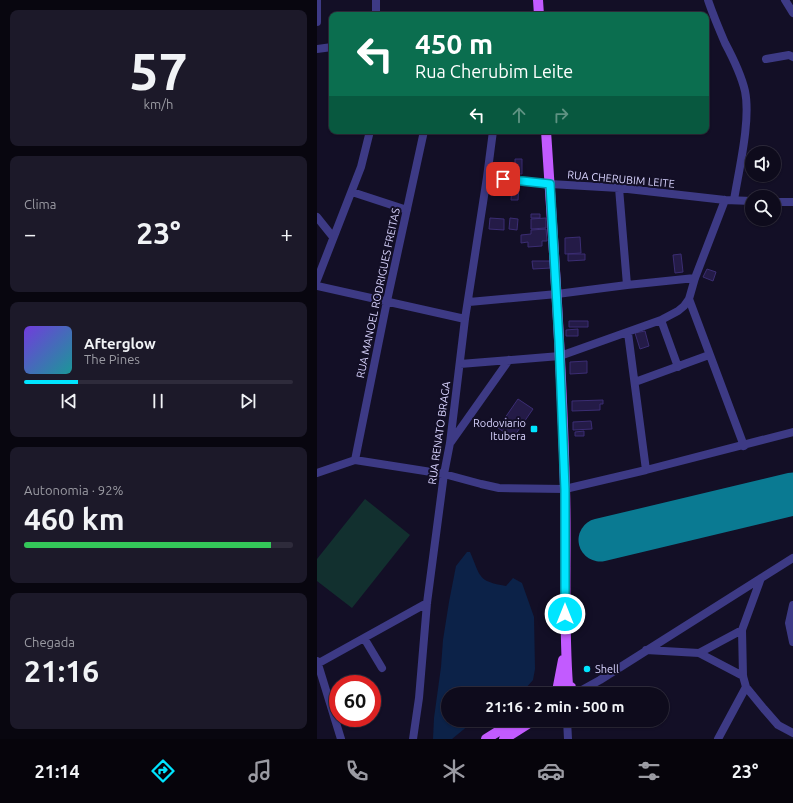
<!DOCTYPE html>
<html lang="pt">
<head>
<meta charset="utf-8">
<style>
  :root { --surface:#0e0b1c; --page:#1c1929; --text:#f1f3f6; --muted:#9b9ba3; --line:#2e2b3b; --accent:#00e5ff }
  body { margin:0; font-family:Ubuntu,sans-serif; background:var(--page); color:var(--text); height:100vh; display:flex; flex-direction:column; font-size:15px; white-space:nowrap }
  * { box-sizing:border-box; margin:0 }
  p { font-size:13px; color:var(--muted) }
  .icon { flex:none; width:22px; height:22px; fill:none; stroke:currentColor; stroke-width:2; stroke-linecap:round; stroke-linejoin:round }
  .map { position:relative; flex:1; overflow:hidden }
  .side { display:flex; flex-direction:column; gap:10px; padding:10px; background:#08060f; width:317px }
  .side>* { flex:none }
  .banner { position:absolute; left:12px; top:12px; width:380px; height:122px; border-radius:8px; box-shadow:0 1px 3px #0004,0 0 0 1px var(--line); background:#0b6e4f; color:#fff; overflow:hidden }
  .controls { position:absolute; left:428px; top:146px; display:grid; gap:8px }
  .controls a { display:grid; place-items:center; width:36px; height:36px; border-radius:50%; background:var(--surface); box-shadow:0 1px 3px #0004,0 0 0 1px var(--line); font-size:20px }
  .speed { position:absolute; left:12px; top:675px; display:flex; gap:8px; font-size:20px; font-weight:700; text-align:center }
  .speed>* { display:grid; place-content:center; width:52px; height:52px; border-radius:50%; background:var(--surface); box-shadow:0 1px 3px #0004,0 0 0 1px var(--line); line-height:1 }
  .speed .limit { border:6px solid #d22; background:#fff; color:#111 }
  .pin { position:absolute; display:grid; place-items:center; width:34px; height:34px; color:#fff; margin:-17px; border-radius:8px; box-shadow:0 2px 6px #0006 }
  .me { position:absolute; width:44px; margin:-22px; rotate:0deg; stroke-linejoin:round; filter:drop-shadow(0 0 3px #0008) }
  .turn { display:flex; align-items:center; gap:14px; height:84px; padding:0 20px; font-size:18px }
  .turn .icon { width:52px; height:52px; stroke-width:2.5 }
  .turn b { display:block; font-size:28px; line-height:34px }
  .lanes { display:flex; align-items:center; height:38px; padding:0 20px; background:#0003; justify-content:center; gap:20px; direction:ltr }
  .lanes .off { opacity:.35 }
  .big { font-size:30px; font-weight:700; line-height:1.1 }
  .side .tile { flex:1; display:flex; flex-direction:column; justify-content:center; gap:6px; min-width:0; padding:0 14px; border-radius:8px; background:var(--page) }
  .side .dial { align-items:center; gap:0 }
  .dial b { font-size:52px; line-height:1 }
  .song { display:flex; align-items:center; gap:12px }
  .cover { width:48px; height:48px; border-radius:6px; background:linear-gradient(135deg,hsl(260 70% 55%),hsl(180 70% 35%)) }
  .played { height:4px; border-radius:2px; background:linear-gradient(90deg,var(--accent) 20%,var(--line) 20%) }
  .keys { display:flex; justify-content:space-around; direction:ltr }
  .heat { display:flex; justify-content:space-between; align-items:center; font-size:22px; direction:ltr }
  .charge { height:6px; border-radius:3px; background:linear-gradient(90deg,#34c759 92%,var(--line) 0) }
  .trip { position:absolute; left:124px; top:687px; width:228px; height:40px; border-radius:20px; background:var(--surface); box-shadow:0 1px 3px #0004,0 0 0 1px var(--line); font-weight:700; line-height:40px; text-align:center }
  .tabs { display:flex; height:64px; justify-content:space-around; align-items:center; background:#06040b; color:var(--muted) }
  .tabs .icon { width:28px; height:28px }
  .tabs .selected { color:var(--accent) }
  .tabs b { font-size:18px; color:var(--text) }
  main { display:flex; flex:1; min-height:0 }
  .map>svg:first-child { display:block }
  .green { fill:#12302f }
  .water { fill:#0c2248 }
  .lines { fill:none; stroke-linecap:round; stroke-linejoin:round }
  .runway { stroke:#0a7a92; stroke-width:43 }
  .building { fill:#241b47; stroke:#3b2d73 }
  .minor { stroke:#3d3a85; stroke-width:8 }
  .major { stroke:#c25bff; stroke-width:10 }
  .route-casing { stroke:#0095a6; stroke-width:10 }
  .route { stroke:#00e5ff; stroke-width:7 }
  .poi-dot { fill:#00e5ff; stroke:#130f26; stroke-width:1.5 }
  .labels { text-anchor:middle; dominant-baseline:central; stroke-width:4; stroke-linejoin:round; paint-order:stroke }
  .street-label { font-size:11px; fill:#d9d4ff; stroke:#130f26 }
  .poi-label { font-size:11px; fill:#d9d4ff; stroke:#130f26; text-anchor:end }
</style>
</head>
<body>
<main>
<section class="side">
<div class="tile dial"><b>57</b><p>km/h</p></div>
<div class="tile"><p>Clima</p>
<div class="heat"><a>−</a><b class="big">23°</b><a>+</a></div>
</div>
<div class="tile">
<div class="song"><i class="cover"></i><div><b>Afterglow</b><p>The Pines</p></div></div>
<div class="played"></div>
<div class="keys"><svg class="icon" aria-label="previous" viewBox="0 0 24 24"><path d="M18 5L8 12l10 7zM5 5v14"/></svg><svg class="icon" aria-label="pause" viewBox="0 0 24 24"><path d="M8 5v14M16 5v14"/></svg><svg class="icon" aria-label="next" viewBox="0 0 24 24"><path d="M6 5l10 7-10 7zM19 5v14"/></svg></div>
</div>
<div class="tile"><p>Autonomia · 92%</p><b class="big">460 km</b><div class="charge"></div></div>
<div class="tile"><p>Chegada</p><b class="big">21:16</b></div>
</section>
<div class="map">
<svg width="476" height="739" viewBox="0 0 476 739">
  <rect width="100%" height="100%" fill="#130f26"/>
  <path class="green" d="M48 499 93 535 35 608 0 581V559Z"/>
  <path class="water" d="M150 552H153C164 577 160 581 189 586L196 578 205 583 217 617 218 669 216 680 208 689 198 694H131V720H158L135 739H116L117 718 124 667 126 640 132 602 139 566Z"/>
  <g class="lines">
    <path class="runway" d="M283 540 476 494"/>
  </g>
  <path class="building" d="M198 159H205V174H198Z
    M188 184H195L194 194 187 193Z
    M195 184 202 185 201 200H194Z
    M214 214H223V218H214Z
    M173 218 187 219V230L172 229Z
    M193 218 201 219 200 230 192 229Z
    M229 218V228L214 229V219Z
    M229 229 230 241H225V246L211 247V242L204 243V235L214 234V230Z
    M263 237 264 253 248 254V238Z
    M251 254H268V260L251 261Z
    M364 254 366 272 358 273 356 255Z
    M215 261H234V268L216 269Z
    M390 269 399 272 396 281 386 277Z
    M252 321H271V327H252Z
    M261 329V336H249V330Z
    M328 331 332 346 323 349 318 333Z
    M270 361V373L253 374V362Z
    M201 399 216 409 196 438 181 428Z
    M286 400V404H283V410L255 411V401Z
    M274 421 275 429 256 430V422Z
    M267 431V436H258V432Z"/>
  <g class="lines">
    <path class="minor" d="M59 0V15
      M391 0C396 15 402 29 408 43 416 58 424 74 428 91 434 120 422 169 417 200
      M468 0 476 13
      M0 22V0
      M0 49 15 47
      M449 59 472 55 476 57
      M170 177 233 184 302 188 408 200 435 201
      M302 188 310 285
      M35 192 90 210
      M457 202H476
      M0 217 16 237
      M0 280 44 167 53 131
      M0 286 148 319
      M372 299 427 446
      M152 302 240 294 310 285 378 278
      M344 320 361 367
      M311 333 329 470
      M143 364 243 356 344 320 361 311 367 306 372 299 378 278 408 200
      M318 382 392 355
      M134 442 192 360
      M38 460 70 301 107 131
      M0 473 38 460 127 474 164 484 182 488 248 489 329 470 476 432
      M444 578 425 630 426 676 429 687 447 709 461 725 476 733
      M476 605 472 623 476 642
      M47 638 65 668
      M329 650 382 653 426 676
      M382 653 425 630
      M0 661 24 739
      M0 664 110 603
      M254 694 265 690 283 680 476 558
      M250 720 251 739
      M96 739 102 698 110 603 127 474 133 443 148 319 170 177 176 131
      M401 739 429 687"/>
    <path class="major" d="M221 0 222 15
      M229 131C237 250 245 369 248 488 250 554 246 619 251 685
      M241 686 246 660
      M240 694 241 686 248 684 254 687V694
      M169 739 199 720
      M187 739 217 720"/>
  </g>
  <g class="lines">
    <defs>
      <path id="route" d="M186 179 233 184 242 341 248 489V614"/>
    </defs>
    <use href="#route" class="route-casing"/>
    <use href="#route" class="route"/>
  </g>
  <g class="poi-dot">
    <rect x="213" y="425" width="8" height="8" rx="2"/>
    <circle cx="270" cy="669" r="4"/>
  </g>
  <g class="labels">
    <g class="street-label">
      <text transform="translate(304 179) rotate(5)">RUA CHERUBIM LEITE</text>
      <text transform="translate(61 293) rotate(-78)">RUA MANOEL RODRIGUES FREITAS</text>
      <text transform="translate(122 433) rotate(-82)">RUA RENATO BRAGA</text>
    </g>
    <g class="poi-label">
      <text x="209" y="423">Rodoviario<tspan x="209" dy="13">Itubera</tspan></text>
      <text x="278" y="669" text-anchor="start">Shell</text>
    </g>
  </g>
</svg>
<div class="controls">
<a><svg class="icon" aria-label="sound" viewBox="0 0 24 24"><path d="M4 9h4l5-4v14l-5-4H4zM17 9q2 3 0 6"/></svg></a>
<a><svg class="icon" aria-label="search" viewBox="0 0 24 24"><circle cx="10" cy="10" r="6"/><path d="M15 15l6 6"/></svg></a>
</div>
<div class="speed"><div class="limit">60</div></div>
<div class="pin" style="left:186px;top:179px;background:#d93025"><svg class="icon" aria-label="arrive" viewBox="0 0 24 24"><path d="M6 21V4h12l-3 4 3 4H6"/></svg></div>
<svg class="me" style="left:248px;top:614px" viewBox="-20 -20 40 40"><circle r="17" fill="#00e5ff" stroke="#fff" stroke-width="3"/><path d="M0-11L8 9 0 5-8 9z" fill="#fff"/></svg>
<div class="trip">21:16 · 2 min · 500 m</div>
<div class="banner">
<div class="turn"><svg class="icon" aria-label="left" viewBox="0 0 24 24"><path d="M17 20v-9H6M10 6l-5 5 5 5"/></svg><div><b>450 m</b>Rua Cherubim Leite</div></div>
<div class="lanes"><svg class="icon" aria-label="left" viewBox="0 0 24 24"><path d="M17 20v-9H6M10 6l-5 5 5 5"/></svg><svg class="icon off" aria-label="ahead" viewBox="0 0 24 24"><path d="M12 20V5M6 11l6-6 6 6"/></svg><svg class="icon off" aria-label="right" viewBox="0 0 24 24"><path d="M7 20v-9h11M14 6l5 5-5 5"/></svg></div>
</div>
</div>
</main>
<nav class="tabs">
<b>21:14</b>
<svg class="icon selected" aria-label="directions" viewBox="0 0 24 24"><path d="M12 3l9 9-9 9-9-9zM9 14v-3h6M13 9l2 2-2 2"/></svg>
<svg class="icon" aria-label="music" viewBox="0 0 24 24"><path d="M9 18V5l10-2v13"/><circle cx="6" cy="18" r="3"/><circle cx="16" cy="16" r="3"/></svg>
<svg class="icon" aria-label="phone" viewBox="0 0 24 24"><path d="M5 4h4l2 5-3 2q2 4 5 5l2-3 5 2v4C11 20 4 13 5 4z"/></svg>
<svg class="icon" aria-label="climate" viewBox="0 0 24 24"><path d="M12 3v18M4 7l16 10M4 17L20 7"/></svg>
<svg class="icon" aria-label="car" viewBox="0 0 24 24"><path d="M5 17H2v-5l4-1 3-4h7l3 4 3 1v5h-3M9 17h6M6 11h13"/><circle cx="7" cy="17" r="2"/><circle cx="17" cy="17" r="2"/></svg>
<svg class="icon" aria-label="filters" viewBox="0 0 24 24"><path d="M4 7h16M4 17h16"/><circle cx="9" cy="7" r="2"/><circle cx="15" cy="17" r="2"/></svg>
<b>23°</b>
</nav>
</body>
</html>
